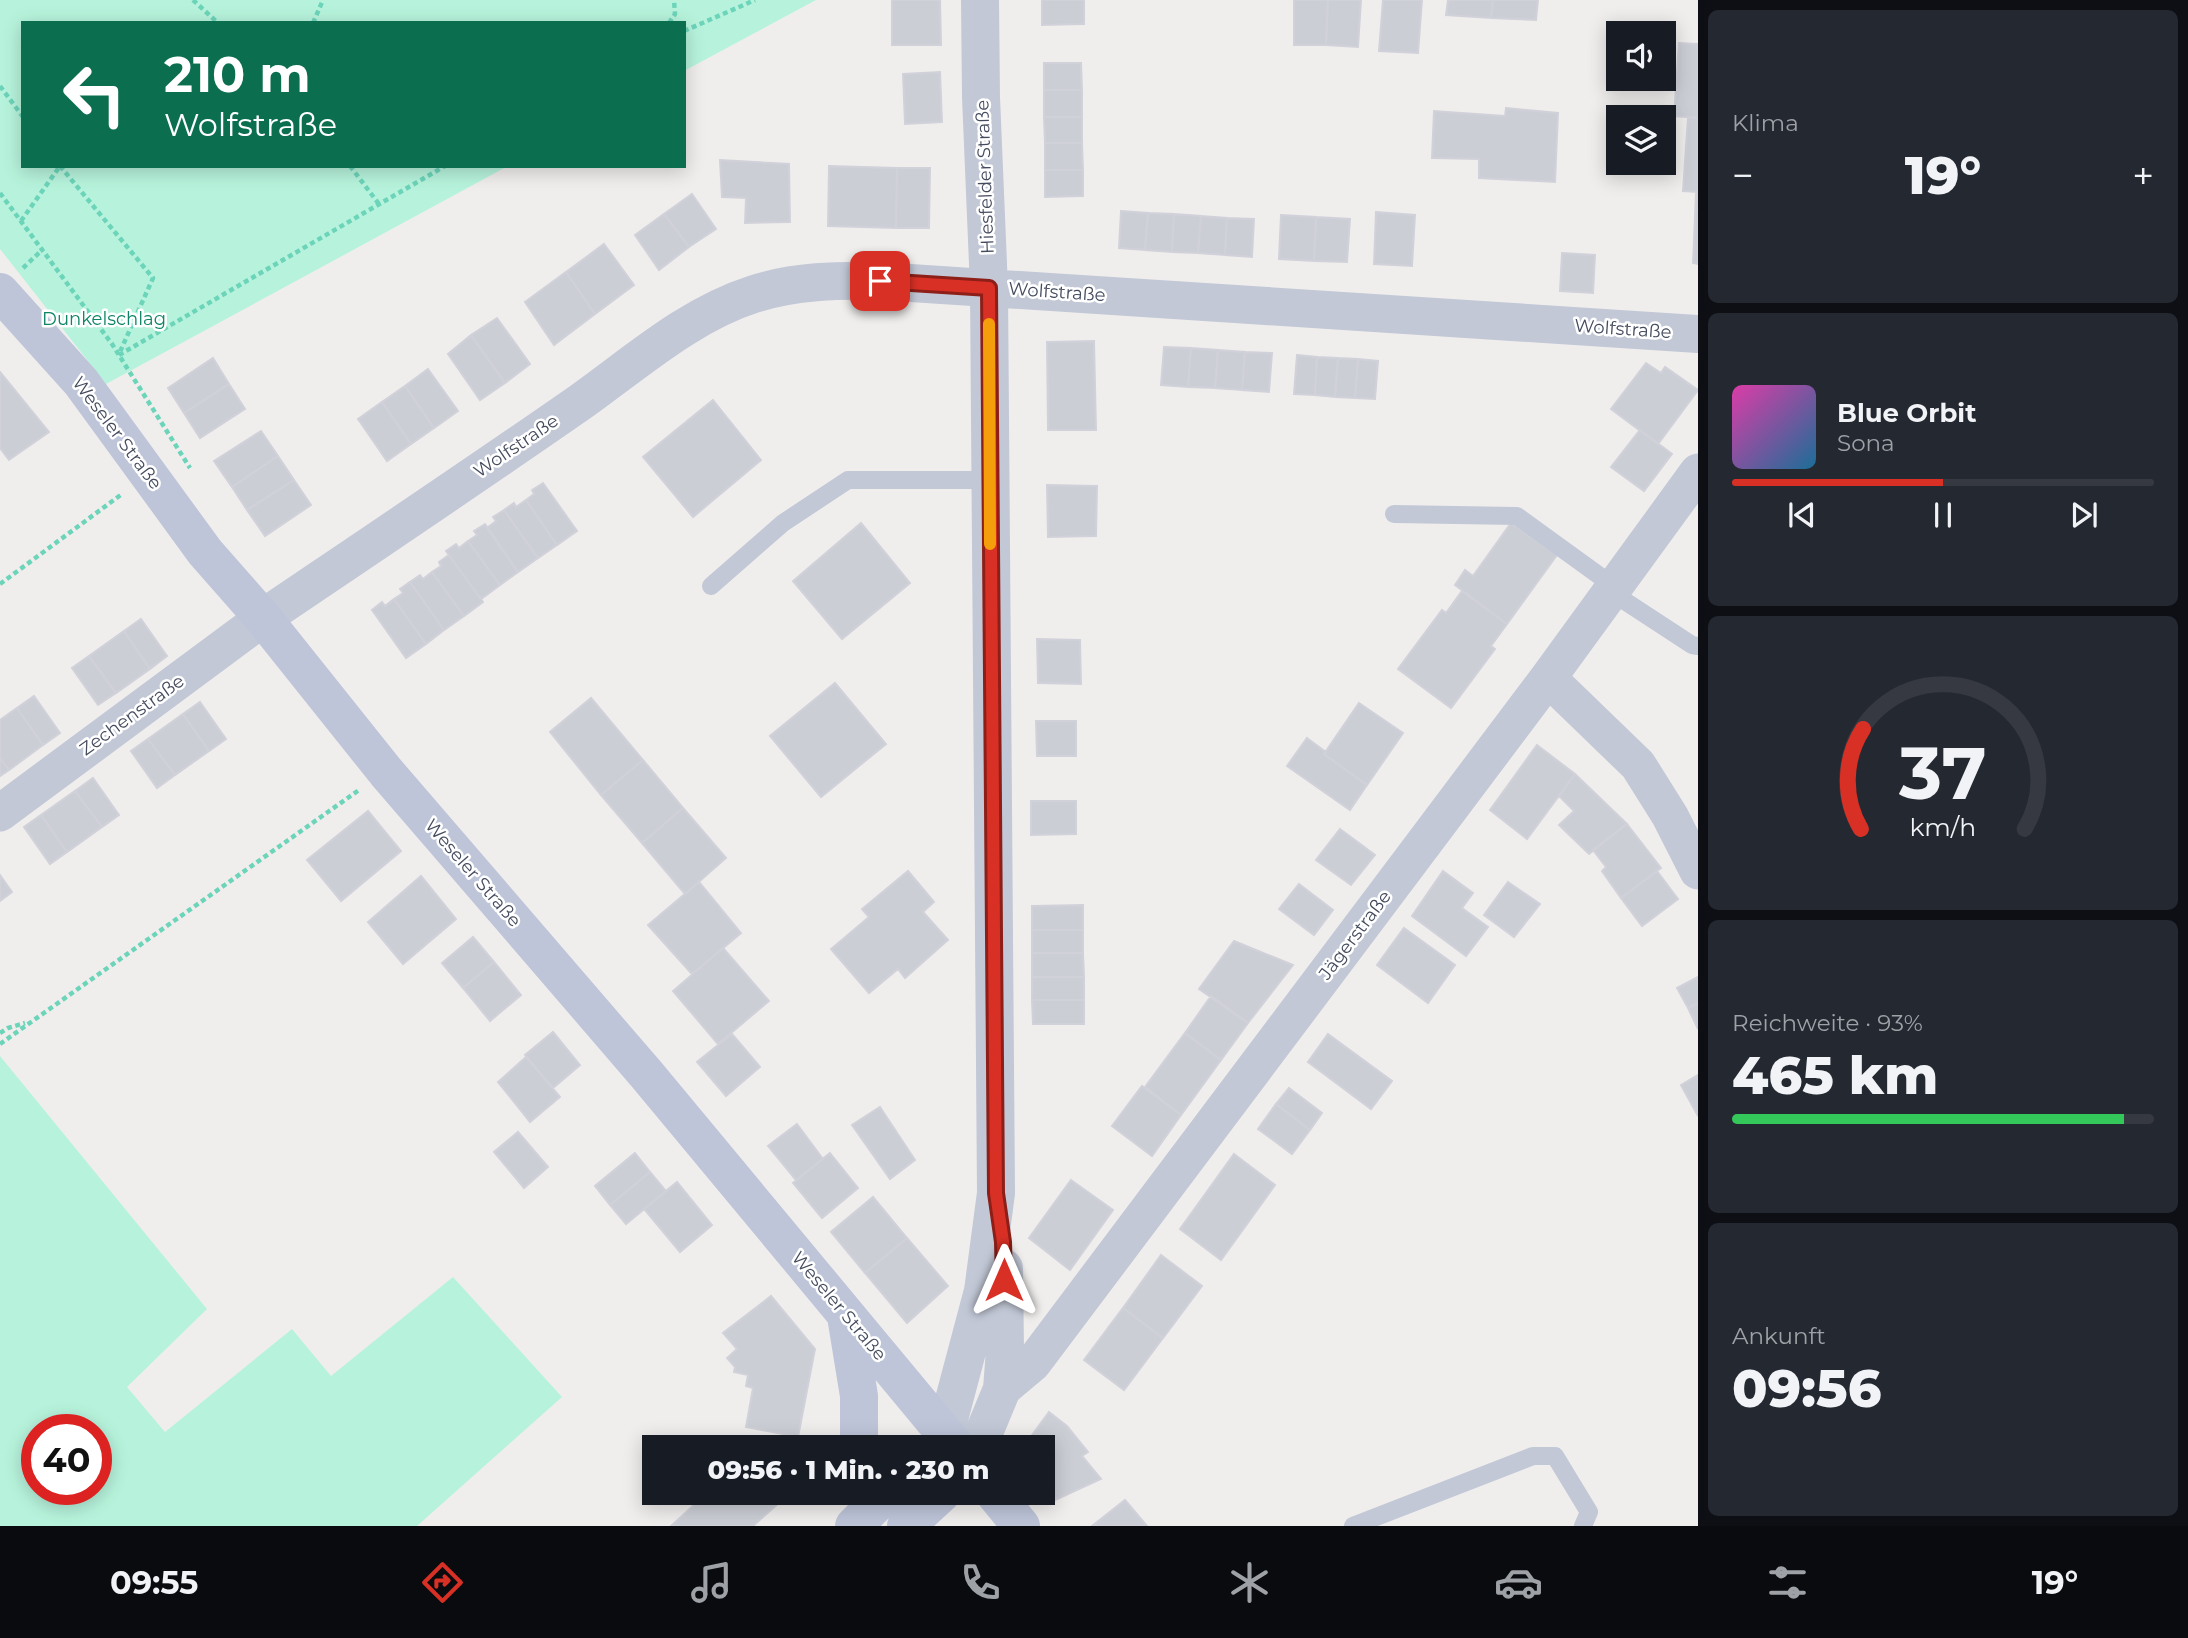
<!DOCTYPE html>
<html lang="de">
<head>
<meta charset="utf-8">
<style>
  :root { --surface:#171b24; --page:#242831; --text:#f1f3f6; --muted:#9ea1a6; --line:#363941; --accent:#d93025 }
  body { margin:0; font-family:Montserrat,sans-serif; background:var(--page); color:var(--text); height:100vh; display:flex; flex-direction:column; font-size:26px; white-space:nowrap }
  * { box-sizing:border-box; margin:0 }
  p { font-size:23px; color:var(--muted) }
  .icon { flex:none; width:38px; height:38px; fill:none; stroke:currentColor; stroke-width:2; stroke-linecap:round; stroke-linejoin:round }
  .map { position:relative; flex:1; overflow:hidden }
  .details { display:flex; flex-direction:column; gap:10px; padding:10px; background:#0d0f14; width:490px }
  .details>* { flex:none }
  .banner { position:absolute; left:21px; top:21px; width:665px; height:147px; border-radius:0px; box-shadow:0 4px 18px #0003; background:#0b6e4f; color:#fff; overflow:hidden }
  .tools { position:absolute; left:1606px; top:21px; display:grid; gap:14px }
  .tools a { display:grid; place-items:center; width:70px; height:70px; border-radius:0px; background:var(--surface); box-shadow:0 4px 18px #0003; font-size:35px }
  .speed { position:absolute; left:21px; top:1414px; display:flex; gap:14px; font-size:35px; font-weight:700; text-align:center }
  .speed>* { display:grid; place-content:center; width:91px; height:91px; border-radius:50%; background:var(--surface); box-shadow:0 4px 18px #0003; line-height:1 }
  .speed .limit { border:10px solid #d22; background:#fff; color:#111 }
  .pin { position:absolute; display:grid; place-items:center; width:60px; height:60px; color:#fff; margin:-30px; border-radius:14px; box-shadow:0 4px 10px #0006 }
  .me { position:absolute; width:77px; margin:-38px; rotate:0deg; stroke-linejoin:round; filter:drop-shadow(0 0 5px #0008) }
  .turn { display:flex; align-items:center; gap:24px; height:147px; padding:0 28px; font-size:32px }
  .turn .icon { width:91px; height:91px; stroke-width:2.5 }
  .turn b { display:block; font-size:49px; line-height:60px }
  .big { font-size:52px; font-weight:800; line-height:1.1 }
  .details .widget { flex:1; display:flex; flex-direction:column; justify-content:center; gap:10px; min-width:0; padding:0 24px; border-radius:10px; background:var(--page) }
  .details .dial { align-items:center; gap:0 }
  .dial svg { height:182px; overflow:visible; fill:none; stroke:var(--line); stroke-width:7; stroke-linecap:round; text-anchor:middle }
  .dial text { fill:var(--text); stroke:none }
  .song { display:flex; align-items:center; gap:21px }
  .cover { width:84px; height:84px; border-radius:10px; background:linear-gradient(135deg,hsl(320 70% 55%),hsl(200 70% 35%)) }
  .played { height:7px; border-radius:4px; background:linear-gradient(90deg,var(--accent) 50%,var(--line) 50%) }
  .keys { display:flex; justify-content:space-around; direction:ltr }
  .heat { display:flex; justify-content:space-between; align-items:center; font-size:38px; direction:ltr }
  .charge { height:10px; border-radius:5px; background:linear-gradient(90deg,#34c759 93%,var(--line) 0) }
  .trip { position:absolute; left:642px; top:1435px; width:413px; height:70px; border-radius:0px; background:var(--surface); box-shadow:0 4px 18px #0003; font-weight:800; line-height:70px; text-align:center }
  .dock { display:flex; height:112px; justify-content:space-around; align-items:center; background:#090b0e; color:var(--muted) }
  .dock .icon { width:49px; height:49px }
  .dock .active { color:var(--accent) }
  .dock b { font-size:32px; color:var(--text) }
  main { display:flex; flex:1; min-height:0 }
  .map>svg:first-child { display:block }
  .green { fill:#b7f3dc; fill-rule:evenodd }
  .building { fill:#ccced6; stroke:#d1d1da; stroke-width:2 }
  .lines { fill:none; stroke-linecap:round; stroke-linejoin:round }
  .path { stroke:#6cd4b9; stroke-width:4.5; stroke-dasharray:5 3.5; stroke-linecap:butt }
  .service { stroke:#c2c8d6; stroke-width:18 }
  .minor { stroke:#c2c8d6; stroke-width:37 }
  .tertiary { stroke:#c2c8d6; stroke-width:38 }
  .secondary { stroke:#bec5d9; stroke-width:38 }
  .route-casing { stroke:#8d1f18; stroke-width:18 }
  .route { stroke:#d93025; stroke-width:12 }
  .slow { stroke:#f59e0b; stroke-width:12 }
  .labels { text-anchor:middle; dominant-baseline:central; stroke-width:5; stroke-linejoin:round; paint-order:stroke }
  .street-label { font-size:18px; fill:#444b5d; stroke:#fff }
  .park-label { font-size:18px; fill:#0e8465; stroke:#fff }
</style>
</head>
<body>
<main>
<div class="map">
<svg width="1698" height="1526" viewBox="0 0 1698 1526">
  <rect width="100%" height="100%" fill="#f0eeed"/>
  <path class="green" d="M0 0H816L684 71V23H23V166H508L106 384 0 249Z
    M0 1056 207 1309 127 1387 165 1432 292 1329 331 1376 453 1277 562 1397 417 1526H0ZM37 1430H96V1489H37Z"/>
  <path class="building" d="M892 0H940L941 45H892Z
    M1042 0H1084V24L1042 25Z
    M1294 0H1328L1326 45H1294Z
    M1328 0H1361L1358 47 1326 45Z
    M1383 0H1422L1418 53 1379 51Z
    M1448 0H1493L1491 18 1446 15Z
    M1493 0H1538L1536 20 1491 18Z
    M1679 43 1698 44V118L1674 116Z
    M1044 63H1081L1082 90H1044Z
    M940 72 942 122 905 124 903 74Z
    M1044 90H1082V117H1044Z
    M1506 108 1558 113 1555 182 1479 178V159L1432 158 1434 111 1505 116Z
    M1044 117H1082V143H1045Z
    M1688 117 1698 118V192L1683 191Z
    M1045 143H1082L1083 170H1045Z
    M720 160 789 164 790 222 745 223 746 198 722 197Z
    M829 166 897 168 896 228 828 226Z
    M897 168H930L929 228H896Z
    M1045 170H1083V196L1045 197Z
    M1696 192H1698V264L1693 263Z
    M692 194 716 229 689 247 664 214Z
    M1121 211 1148 213 1145 250 1119 248Z
    M1376 212 1415 215 1412 266 1374 264Z
    M1148 213 1174 214 1172 252 1145 250Z
    M664 214 689 247 659 270 635 235Z
    M1174 214 1201 216 1198 253 1172 252Z
    M1281 215 1316 217 1314 261 1279 259Z
    M1201 216 1227 218 1225 255 1198 253Z
    M1316 217 1350 219 1347 262 1314 261Z
    M1227 218 1254 219 1252 257 1225 255Z
    M604 244 634 285 595 314 566 272Z
    M1562 253 1595 255 1593 293 1560 291Z
    M566 272 595 314 554 345 525 302Z
    M497 318 530 364 505 383 471 335Z
    M471 335 505 383 480 400 448 354Z
    M1094 341 1096 430H1048L1047 342Z
    M1164 347 1191 348 1188 387 1161 385Z
    M1191 348 1218 350 1215 388 1188 387Z
    M1218 350 1245 352 1242 390 1215 388Z
    M1245 352 1272 353 1269 392 1242 390Z
    M1297 355 1317 357 1315 395 1294 394Z
    M1317 357 1338 358 1335 397 1315 395Z
    M213 358 229 384 184 413 168 388Z
    M1338 358 1358 359 1355 398 1335 397Z
    M1358 359 1378 361 1375 399 1355 398Z
    M1646 363 1661 373 1665 367 1698 390 1658 444 1611 409Z
    M428 369 458 411 434 428 405 386Z
    M0 372 49 432 9 460 0 448Z
    M229 384 245 409 200 438 184 413Z
    M405 386 434 428 411 444 382 402Z
    M713 400 761 460 693 517 643 457Z
    M382 402 411 444 387 461 358 419Z
    M1640 430 1672 454 1644 491 1611 467Z
    M261 431 278 456 232 487 214 461Z
    M278 456 294 480 247 510 232 487Z
    M294 480 311 505 265 536 247 510Z
    M543 483 577 531 557 545 526 500 534 494 532 490Z
    M1047 485 1097 486 1096 536 1048 537Z
    M526 500 557 545 538 558 504 510 514 503 516 507Z
    M504 510 538 558 518 572 487 528 496 521 493 517Z
    M861 523 910 583 842 639 793 581Z
    M1511 523 1557 555 1507 624 1455 585 1465 570 1473 576Z
    M485 524 518 572 500 585 468 541 477 535 474 531Z
    M468 541 500 585 481 599 446 551 456 544 459 548Z
    M449 555 483 602 464 616 432 572 441 566 439 562Z
    M432 572 464 616 444 630 410 582 420 575 423 579Z
    M410 582 444 630 426 644 394 599 403 593 400 589Z
    M1462 591 1507 624 1491 646 1495 649 1451 708 1398 669 1442 610 1446 613Z
    M394 599 426 644 406 658 372 610 382 602 385 606Z
    M141 619 167 656 150 669 124 631Z
    M124 631 150 669 116 693 89 656Z
    M1037 639 1080 640 1081 684 1038 683Z
    M89 656 116 693 98 705 72 668Z
    M835 683 886 744 821 797 770 736Z
    M34 696 60 733 43 745 17 708Z
    M591 698 643 760 601 795 550 732Z
    M200 702 226 739 209 751 183 714Z
    M1359 703 1403 733 1367 785 1324 754Z
    M17 708 43 745 9 770 0 758V720Z
    M183 714 209 751 175 775 148 739Z
    M1036 721H1076V756H1037Z
    M1307 738 1326 752 1324 754 1367 785 1350 810 1287 766Z
    M148 739 175 775 157 788 131 751Z
    M1537 745 1575 774 1527 839 1490 810Z
    M0 758 9 770 0 776Z
    M643 760 683 808 642 843 601 795Z
    M1575 774 1627 824 1589 854 1559 825 1574 811 1559 796Z
    M93 778 119 815 102 827 75 791Z
    M75 791 102 827 67 852 41 815Z
    M1031 801H1076V834L1031 835Z
    M683 808 726 858 685 894 642 843Z
    M368 811 401 851 341 901 307 860Z
    M41 815 67 852 50 864 24 827Z
    M1627 824 1661 868 1621 898 1602 871 1606 867 1593 850Z
    M1340 829 1375 855 1351 885 1316 860Z
    M908 871 934 902 923 912 948 940 905 978 898 969 869 993 831 949 869 917 862 909Z
    M1443 871 1473 893 1462 908 1488 927 1466 956 1412 916Z
    M1657 871 1678 899 1642 926 1621 898Z
    M0 875 12 892 0 901Z
    M421 876 456 919 403 964 368 922Z
    M699 882 741 933 692 974 648 925Z
    M1508 882 1540 904 1514 937 1484 915Z
    M1299 884 1333 910 1314 935 1279 909Z
    M1083 905V930H1032V906Z
    M1404 928 1455 965 1428 1003 1377 965Z
    M1032 930H1083V953H1032Z
    M473 937 494 962 463 988 442 963Z
    M1234 941 1293 965 1248 1023 1199 989Z
    M723 948 769 1001 718 1044 673 991Z
    M1032 953H1083L1084 977H1032Z
    M494 962 521 995 490 1021 463 988Z
    M1032 977H1084V1000H1032Z
    M1698 977V1003L1688 1008 1677 988Z
    M1211 996 1248 1023 1221 1060 1185 1033Z
    M1032 1000H1084V1024H1033Z
    M1698 1003V1029L1688 1008Z
    M553 1032 580 1065 553 1088 525 1055Z
    M1185 1033 1221 1060 1181 1115 1145 1087Z
    M732 1034 760 1067 726 1096 697 1062Z
    M1328 1034 1392 1081 1371 1109 1308 1062Z
    M526 1057 560 1097 530 1122 498 1082Z
    M1698 1075V1116L1681 1085Z
    M1142 1086 1181 1115 1152 1156 1112 1126Z
    M1289 1088 1322 1113 1310 1130 1276 1104Z
    M1276 1104 1310 1130 1292 1154 1258 1129Z
    M880 1107 915 1160 890 1179 852 1125Z
    M797 1124 823 1159 796 1180 768 1146Z
    M518 1132 548 1167 524 1188 494 1152Z
    M635 1153 650 1172 610 1205 595 1186Z
    M830 1153 858 1188 822 1218 793 1183Z
    M1234 1154 1275 1185 1221 1260 1180 1229Z
    M650 1172 666 1191 626 1224 610 1205Z
    M1071 1180 1113 1210 1070 1270 1029 1238Z
    M677 1182 712 1225 680 1252 644 1209Z
    M873 1197 907 1238 865 1273 831 1232Z
    M907 1238 948 1286 907 1323 865 1273Z
    M1161 1255 1202 1286 1163 1338 1123 1308Z
    M771 1296 815 1349 798 1437 746 1427 753 1388 746 1386 748 1375 734 1372 735 1367 727 1358 737 1349 723 1333Z
    M1123 1308 1163 1338 1124 1390 1084 1360Z
    M1049 1412 1067 1426 1088 1452 1082 1456 1101 1479 1053 1501 1043 1490V1447L1024 1446Z
    M707 1493H770L779 1503 753 1526H671Z
    M1125 1500 1147 1526H1092Z"/>
  <g class="lines">
    <path class="path" d="M193 0 218 23
      M313 23 323 0
      M669 23 675 14 674 0
      M684 31 755 0
      M0 86 23 117
      M60 166 153 278 119 354
      M350 166 379 204
      M0 193 112 344 190 468
      M21 221 60 166
      M23 268 42 250
      M119 355 445 166
      M0 584 122 494
      M0 1033 8 1028 25 1023
      M0 1044 359 790"/>
    <path class="service" d="M1394 514 1517 516 1615 587
      M711 586 783 523 848 480H989
      M1611 592 1692 645 1698 646
      M1353 1526 1533 1456H1555L1589 1512 1583 1526"/>
    <path class="minor" d="M1548 678 1638 765 1670 816 1698 871
      M0 813 263 618
      M1002 1389 1033 1363 1548 678 1698 472"/>
    <path class="tertiary" d="M263 618C368 547 474 476 579 403 634 364 688 315 754 294 794 281 838 280 880 281L1698 334
      M945 1434 983 1291 996 1193 989 288 981 97 980 0
      M978 1447 1002 1389 1005 1350 1004 1268"/>
    <path class="secondary" d="M0 292 81 382 205 552 263 618 386 772 647 1075 956 1447
      M846 1316 859 1396V1447
      M994 1493 1021 1526
      M854 1526 887 1493
      M906 1526 942 1493"/>
  </g>
  <g class="lines">
    <defs>
      <path id="route" d="M880 281 989 288 996 1193 1003 1242 1004 1280"/>
    </defs>
    <use href="#route" class="route-casing"/>
    <use href="#route" class="route"/>
    <path class="slow" d="M989 324 990 544"/>
  </g>
  <g class="labels">
    <g class="street-label">
      <text transform="translate(985 177) rotate(-92)">Hiesfelder Straße</text>
      <text transform="translate(1057 292) rotate(4)">Wolfstraße</text>
      <text transform="translate(1623 329) rotate(4)">Wolfstraße</text>
      <text transform="translate(117 433) rotate(53)">Weseler Straße</text>
      <text transform="translate(516 446) rotate(-34)">Wolfstraße</text>
      <text transform="translate(132 715) rotate(-36)">Zechenstraße</text>
      <text transform="translate(473 873) rotate(49)">Weseler Straße</text>
      <text transform="translate(1355 935) rotate(-53)">Jägerstraße</text>
      <text transform="translate(839 1306) rotate(50)">Weseler Straße</text>
    </g>
    <g class="park-label">
      <text x="104" y="319">Dunkelschlag</text>
    </g>
  </g>
</svg>
<div class="tools">
<a><svg class="icon" aria-label="sound" viewBox="0 0 24 24"><path d="M4 9h4l5-4v14l-5-4H4zM17 9q2 3 0 6"/></svg></a>
<a><svg class="icon" aria-label="layers" viewBox="0 0 24 24"><path d="M12 4l9 5-9 5-9-5zM3 14l9 5 9-5"/></svg></a>
</div>
<div class="speed"><div class="limit">40</div></div>
<div class="pin" style="left:880px;top:281px;background:#d93025"><svg class="icon" aria-label="arrive" viewBox="0 0 24 24"><path d="M6 21V4h12l-3 4 3 4H6"/></svg></div>
<svg class="me" style="left:1004px;top:1280px" viewBox="-20 -20 40 40"><path d="M0-17L14 15 0 8-14 15z" fill="#d93025" stroke="#fff" stroke-width="4"/></svg>
<div class="trip">09:56 · 1 Min. · 230 m</div>
<div class="banner">
<div class="turn"><svg class="icon" aria-label="left" viewBox="0 0 24 24"><path d="M17 20v-9H6M10 6l-5 5 5 5"/></svg><div><b>210 m</b>Wolfstraße</div></div>
</div>
</div>
<section class="details">
<div class="widget"><p>Klima</p>
<div class="heat"><a>−</a><b class="big">19°</b><a>+</a></div>
</div>
<div class="widget">
<div class="song"><i class="cover"></i><div><b>Blue Orbit</b><p>Sona</p></div></div>
<div class="played"></div>
<div class="keys"><svg class="icon" aria-label="previous" viewBox="0 0 24 24"><path d="M18 5L8 12l10 7zM5 5v14"/></svg><svg class="icon" aria-label="pause" viewBox="0 0 24 24"><path d="M8 5v14M16 5v14"/></svg><svg class="icon" aria-label="next" viewBox="0 0 24 24"><path d="M6 5l10 7-10 7zM19 5v14"/></svg></div>
</div>
<div class="widget dial"><svg viewBox="0 0 100 80">
<path d="M14 69A42 42 0 1 1 86 69"/>
<path d="M14 69A42 42 0 0 1 15 25" stroke="#d93025"/>
<text x="50" y="56" font-size="32" font-weight="700">37</text>
<text x="50" y="72" font-size="11">km/h</text>
</svg></div>
<div class="widget"><p>Reichweite · 93%</p><b class="big">465 km</b><div class="charge"></div></div>
<div class="widget"><p>Ankunft</p><b class="big">09:56</b></div>
</section>
</main>
<nav class="dock">
<b>09:55</b>
<svg class="icon active" aria-label="directions" viewBox="0 0 24 24"><path d="M12 3l9 9-9 9-9-9zM9 14v-3h6M13 9l2 2-2 2"/></svg>
<svg class="icon" aria-label="music" viewBox="0 0 24 24"><path d="M9 18V5l10-2v13"/><circle cx="6" cy="18" r="3"/><circle cx="16" cy="16" r="3"/></svg>
<svg class="icon" aria-label="phone" viewBox="0 0 24 24"><path d="M5 4h4l2 5-3 2q2 4 5 5l2-3 5 2v4C11 20 4 13 5 4z"/></svg>
<svg class="icon" aria-label="climate" viewBox="0 0 24 24"><path d="M12 3v18M4 7l16 10M4 17L20 7"/></svg>
<svg class="icon" aria-label="car" viewBox="0 0 24 24"><path d="M5 17H2v-5l4-1 3-4h7l3 4 3 1v5h-3M9 17h6M6 11h13"/><circle cx="7" cy="17" r="2"/><circle cx="17" cy="17" r="2"/></svg>
<svg class="icon" aria-label="filters" viewBox="0 0 24 24"><path d="M4 7h16M4 17h16"/><circle cx="9" cy="7" r="2"/><circle cx="15" cy="17" r="2"/></svg>
<b>19°</b>
</nav>
</body>
</html>
